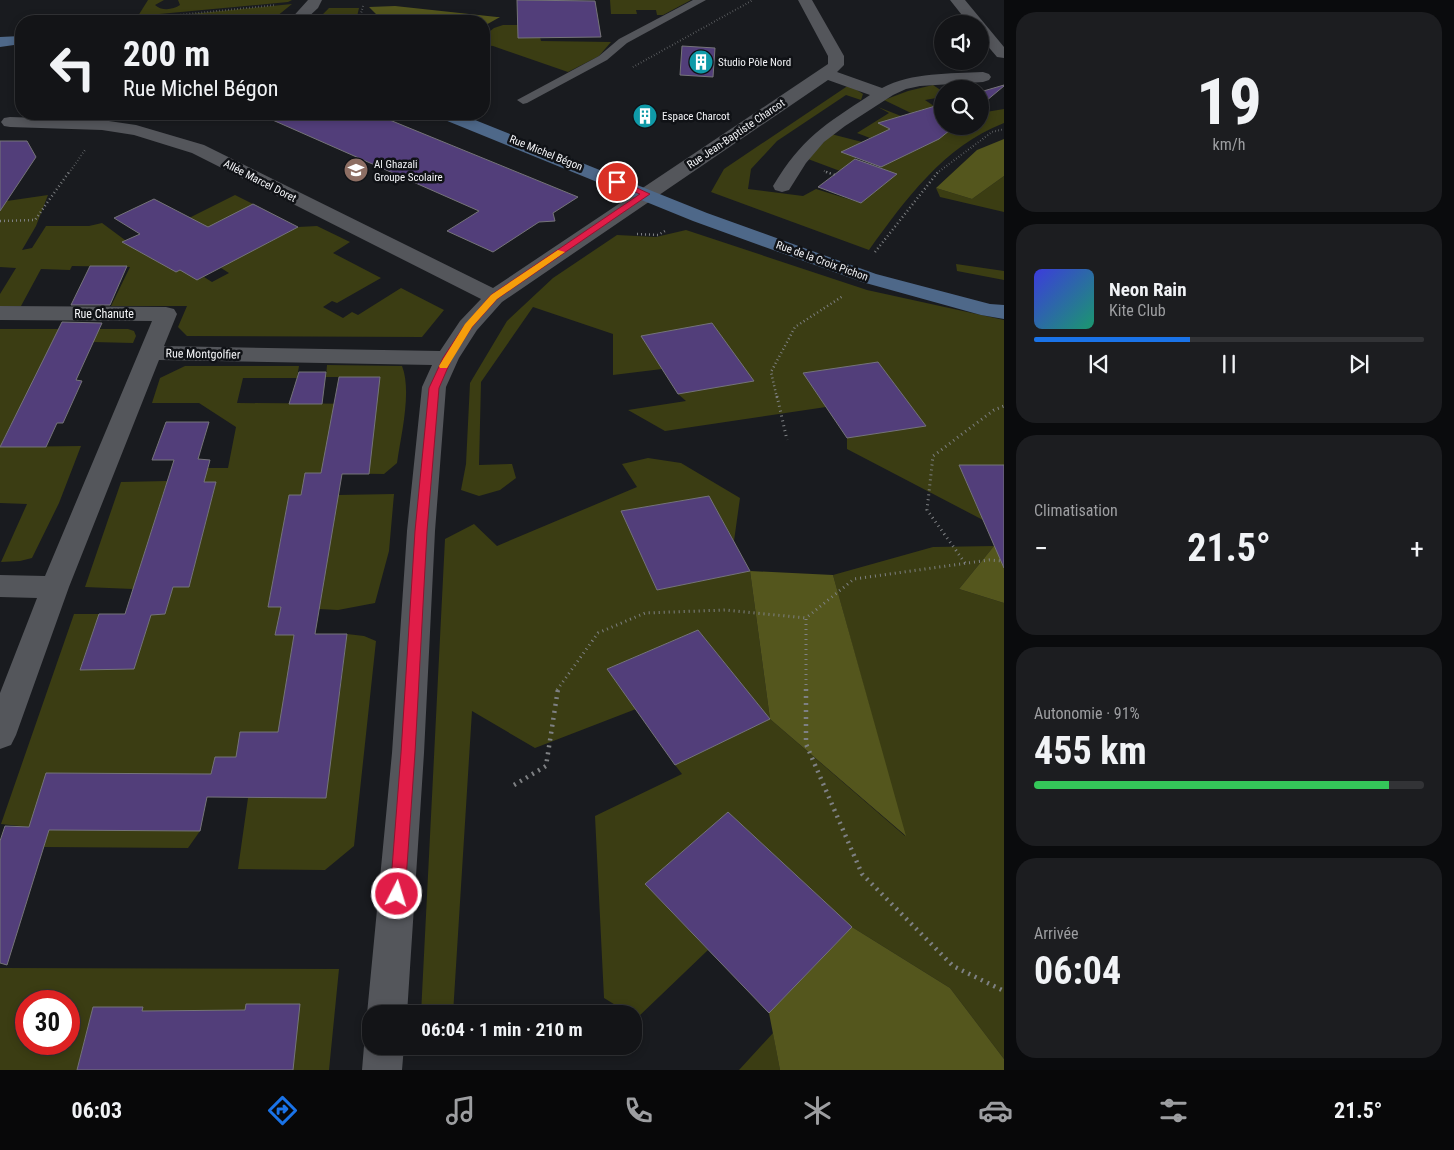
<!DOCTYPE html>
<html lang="fr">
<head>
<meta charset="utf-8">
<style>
  :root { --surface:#131417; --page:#1c1d20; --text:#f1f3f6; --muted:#9d9ea1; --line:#323336; --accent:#1a73e8 }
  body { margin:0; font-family:"Roboto Condensed",sans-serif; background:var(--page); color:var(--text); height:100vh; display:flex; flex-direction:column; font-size:19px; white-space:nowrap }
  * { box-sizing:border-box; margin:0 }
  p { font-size:16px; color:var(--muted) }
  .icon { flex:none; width:28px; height:28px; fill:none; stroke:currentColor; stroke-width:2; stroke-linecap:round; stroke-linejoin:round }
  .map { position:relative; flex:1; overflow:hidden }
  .details { display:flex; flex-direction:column; gap:12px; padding:12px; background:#0a0b0d; width:450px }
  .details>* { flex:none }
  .top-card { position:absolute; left:15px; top:15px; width:475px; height:105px; border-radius:20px; box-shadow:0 2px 8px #0003,0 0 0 1px var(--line); background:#131417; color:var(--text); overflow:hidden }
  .fabs { position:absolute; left:934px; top:15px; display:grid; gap:10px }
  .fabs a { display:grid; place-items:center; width:55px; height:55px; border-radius:50%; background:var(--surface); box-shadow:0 2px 8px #0003,0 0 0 1px var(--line); font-size:25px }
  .speed { position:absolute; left:15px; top:990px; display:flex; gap:10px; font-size:25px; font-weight:700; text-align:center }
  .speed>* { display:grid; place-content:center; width:65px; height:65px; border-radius:50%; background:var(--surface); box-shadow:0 2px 8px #0003,0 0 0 1px var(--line); line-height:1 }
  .speed .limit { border:8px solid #d22; background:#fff; color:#111 }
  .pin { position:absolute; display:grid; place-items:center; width:42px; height:42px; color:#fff; margin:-21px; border:2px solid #fff; border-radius:50%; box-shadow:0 1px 5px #0007 }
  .me { position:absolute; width:55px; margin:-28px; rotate:5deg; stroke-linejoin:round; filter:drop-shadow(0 0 4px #0008) }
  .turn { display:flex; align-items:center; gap:18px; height:105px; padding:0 25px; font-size:22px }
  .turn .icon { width:65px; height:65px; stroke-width:2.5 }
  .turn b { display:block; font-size:35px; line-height:42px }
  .big { font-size:38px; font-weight:700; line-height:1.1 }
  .details .tile { flex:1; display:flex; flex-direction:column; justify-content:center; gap:8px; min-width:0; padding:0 18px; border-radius:20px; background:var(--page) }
  .details .dial { align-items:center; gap:0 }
  .dial b { font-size:65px; line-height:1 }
  .song { display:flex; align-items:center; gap:15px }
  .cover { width:60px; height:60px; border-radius:8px; background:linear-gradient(135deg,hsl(240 70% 55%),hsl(160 70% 35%)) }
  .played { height:5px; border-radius:2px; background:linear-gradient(90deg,var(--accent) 40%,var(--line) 40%) }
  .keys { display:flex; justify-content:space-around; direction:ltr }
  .heat { display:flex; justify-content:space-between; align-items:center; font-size:28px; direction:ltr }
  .charge { height:8px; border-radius:4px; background:linear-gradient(90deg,#34c759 91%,var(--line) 0) }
  .trip { position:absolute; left:362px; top:1005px; width:280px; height:50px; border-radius:20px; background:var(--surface); box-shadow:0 2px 8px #0003,0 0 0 1px var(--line); font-weight:700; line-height:50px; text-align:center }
  .dock { display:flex; height:80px; justify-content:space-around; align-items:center; background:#080809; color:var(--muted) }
  .dock .icon { width:35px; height:35px }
  .dock .on { color:var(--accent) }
  .dock b { font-size:22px; color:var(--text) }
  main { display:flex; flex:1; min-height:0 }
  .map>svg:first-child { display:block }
  .green { fill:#3b3d13; fill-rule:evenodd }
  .forest { fill:#54561d }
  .building { fill:#523e7a; stroke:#757479 }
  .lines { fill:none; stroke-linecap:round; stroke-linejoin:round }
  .path-far3 { stroke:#7e8083; stroke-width:2; stroke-dasharray:0.5 2.5; stroke-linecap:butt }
  .path-far2 { stroke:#7e8083; stroke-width:2.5; stroke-dasharray:1 3; stroke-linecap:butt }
  .path-far1 { stroke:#7e8083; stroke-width:3; stroke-dasharray:1 4; stroke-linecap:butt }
  .path { stroke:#7e8083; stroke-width:4.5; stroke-dasharray:2 5; stroke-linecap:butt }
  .lane { fill:#54565b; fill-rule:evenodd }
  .street { fill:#54565b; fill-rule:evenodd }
  .secondary { fill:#4e6889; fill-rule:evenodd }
  .route { fill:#e11d48; stroke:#92132f }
  .slow { fill:#f59e0b }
  .labels { text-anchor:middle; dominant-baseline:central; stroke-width:5; stroke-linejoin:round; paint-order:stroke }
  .far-poi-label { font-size:11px; fill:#f2f3f6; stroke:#101216; text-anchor:start }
  .far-street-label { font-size:11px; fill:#f2f3f6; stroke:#101216 }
  .street-label { font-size:12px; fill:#f2f3f6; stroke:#101216 }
</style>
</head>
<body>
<main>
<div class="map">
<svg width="1004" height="1070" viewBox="0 0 1004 1070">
  <rect width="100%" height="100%" fill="#191b1f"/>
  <path class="green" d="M148 0H164L155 5C161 11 173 10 180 5L178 0H292L288 2 138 16Z
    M610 0H691L663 15H657L656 10H636L637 14H611Z
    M292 4 271 21 141 19Z
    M329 8H359L356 21H316Z
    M503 25H518L540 37 541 41 611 42 599 56 568 72 493 46 484 45V36L494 28Z
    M849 85 863 94 861 100 846 95 777 141 751 169 748 189 803 196 816 189 861 203 896 174 879 167 925 146 912 140 958 126H980V113L1004 109V123C944 146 905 200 869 250L711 192 724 169Z
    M933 85 942 91V97L925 100 934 106 911 113 884 100 908 91Z
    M878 107 901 116 879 123 890 129 870 138 857 133 889 113Z
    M831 134 862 142 841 152 856 158 840 171 808 159Z
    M1004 176V212L940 197 936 188 972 199Z
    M48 195 36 226 22 250 32 248 46 226H89L102 223 133 246 235 195 253 204 222 221 266 244 298 227 317 226 350 242 333 253 381 278 337 303 332 301 323 307 343 318 352 312 358 315 401 288 444 310 422 337 187 336 178 327 187 306H111L130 267 72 266 70 270 41 269 21 306H0V294L16 268 0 267V202ZM226 265 221 268 229 273 212 282 204 277 198 280 180 270 175 272 170 268Z
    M686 230 867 290 1004 320V465H959L983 520 847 449V438L926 426 878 362 804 373 826 407 665 431 628 410 686 401 678 394 753 381 712 323 642 336 662 369 613 375V334L533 307 481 382 479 465 512 464 516 478 500 490 479 496 461 490 466 464 470 383 507 321 553 278 617 235 656 237Z
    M956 264 1004 271V280L957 271Z
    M0 329H128L134 331 136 336 133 343 53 341 33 380 18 423 11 424 0 447 81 446 59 503 32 558 20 561 1 562 27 504 0 503Z
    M327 365 402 366C412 391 401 435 397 463L384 474 321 473 301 495H289L268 607H281L275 635H294L285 692H340L347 634 364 636 376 641 354 846 325 870 238 869 248 798H325L260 732H241L236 757H215L211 774 47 773 29 827 1 824 74 614H99L80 669H134L151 615 165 614 173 587H189L216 482H203L207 468H228L236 427 199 403H152L160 378 185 366H299L297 378H243L237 403 376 404 379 377H326Z
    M648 458 681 463 740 498 734 541 709 496 621 511 657 590 750 571 770 719 905 836 833 575 933 547 994 546 959 589 1004 603V1059L950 988 852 927 728 812 645 884 708 950 637 1018 634 1014H630L604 998 595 816 682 774 675 765 770 719 698 630 607 669 636 709 535 748 472 711 453 1014H421L445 539 474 524 497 546 637 487 622 464Z
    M167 481 133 589 85 587 121 482Z
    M394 494 389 551 375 603 338 610 319 609 337 495Z
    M49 830 200 831 188 848 44 847Z
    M0 968 339 969 329 1070H293L246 1004 245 1010 142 1011V1007H93L77 1070H0ZM26 1001H69V1044H26Z
    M773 1033 780 1070H739Z
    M420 1046H452L451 1052 419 1056Z"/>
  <path class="forest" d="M395 6 497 17H500L484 26V21H383L369 7Z
    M1004 139V176L972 199 936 188 977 150Z
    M994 546H1004V603L959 589Z
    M750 571 833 575 906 836 770 719Z
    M852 927 950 988 1004 1059V1070H780L769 1013Z"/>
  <path class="building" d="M517 0 595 1 601 37 518 38Z
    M682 46 715 48 713 77 680 75Z
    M1004 85V86L980 106V92Z
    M942 104V126H955L939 139 881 167 841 152 890 129 878 123Z
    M259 114H375L578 197 553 213 555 221 539 222 493 252 447 231 479 211Z
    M0 141H27L36 157 0 211Z
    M855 159 897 174 861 203 818 187Z
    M154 199 208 227 253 204 298 227 197 280 180 270 176 272 122 242 140 234 114 218Z
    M90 266H127L110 305H71Z
    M62 322 102 323 76 380 82 381 63 423H57L46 447H0Z
    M712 323 754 381 678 394 641 336Z
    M878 362 926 426 847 438 803 373Z
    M299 372H326L322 404H289Z
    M339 377H380L369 474H342L315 634H347L326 798 207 797 200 831 49 830 7 965 0 963V841L5 826 29 827 46 773 211 774 215 757H236L240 732H278L294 635H275L281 607H268L289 495H301L305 473H321Z
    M166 422H209L198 459 210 460 204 482H216L189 587H173L165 614 151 615 134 669 80 670 99 614H125L174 460H152Z
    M959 465H1004V568Z
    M709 496 750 571 657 590 621 511Z
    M698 630 770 719 675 765 607 669Z
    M728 812 852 927 769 1013 645 884Z
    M246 1004H300L293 1070H77L93 1007H143L142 1011 245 1010Z"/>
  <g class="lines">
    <path class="path-far3" d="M130 20 276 5
      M359 21 363 6
      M633 67 753 0
      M824 171 830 173
      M69 173 85 150
      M937 173 992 132 1004 129"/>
    <path class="path-far2" d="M826 172 835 175
      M0 221 35 220 69 172
      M637 234 658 235 665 231
      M875 252 938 172
      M777 398 771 372 795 327 843 296"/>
    <path class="path-far1" d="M777 396 787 440
      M965 563 927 510 933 456 994 410 1004 406
      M557 690 598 633 645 613 725 610 806 618
      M806 690V618L854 579 989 560 1004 561"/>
    <path class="path" d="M806 689V744L862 874 953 966 1004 991
      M514 785 546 766 558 689"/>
    <path class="lane" d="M693 0H706L627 43 607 60 527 103 523 104 517 100 599 56 619 39Z"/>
    <path class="street" d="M308 0H322L318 8 304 21H289Z
      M798 0H812L844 56V65L837 72 882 88C912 72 950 74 983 72L989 74 991 77 989 80 983 82 920 86 906 89 893 95 845 126 824 142 806 163 789 190 782 192 775 190 773 186C802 138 824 125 870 95L828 80 502 302 477 330 459 358 446 387 435 531 424 753 407 1014H371V1024L367 1014 392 753 407 531 422 387 432 365 159 360 69 587 16 735 11 745 0 749V693L37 598 0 597V575L45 576 152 321 0 320V306L166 307 174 309 177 314 164 346 440 351 460 321 481 299 192 153 134 135 102 130 10 127 4 126 1 122 4 118 10 117 102 120 136 125 204 145 493 288 828 64V56Z
      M950 0H965L1004 47V58L997 57 980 37V24H969Z
      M371 1031V1046H404L402 1070H362L364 1046Z"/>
    <path class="secondary" d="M21 36V44L0 47V37Z
      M437 114H460L707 213 876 274 990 304 1004 305V319L981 315 862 282 693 221 440 118Z"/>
  </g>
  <path class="route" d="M614 180H620L650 194 497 299 472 327 452 358 439 388 427 531 415 753 405 894 402 900 397 902 392 900 390 894 401 753 415 531 429 388 443 358 464 326 491 295 640 194 614 184Z"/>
  <path class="slow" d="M558 250 565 252 497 299 472 327 447 368H440L439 366 465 324 491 295Z"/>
  <defs>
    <symbol id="building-disc" viewBox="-11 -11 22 22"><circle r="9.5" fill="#0f9aa8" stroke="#101216"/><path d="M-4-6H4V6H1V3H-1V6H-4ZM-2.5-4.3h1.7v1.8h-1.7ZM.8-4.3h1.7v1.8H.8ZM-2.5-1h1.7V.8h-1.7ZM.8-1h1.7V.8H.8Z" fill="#fff"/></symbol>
    <symbol id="school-disc" viewBox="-11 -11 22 22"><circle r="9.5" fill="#8d6e63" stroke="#101216"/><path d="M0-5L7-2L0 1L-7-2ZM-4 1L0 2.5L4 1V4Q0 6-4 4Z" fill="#fff"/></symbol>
  </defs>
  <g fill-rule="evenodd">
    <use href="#building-disc" x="687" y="48" width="28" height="28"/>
    <use href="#building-disc" x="631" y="102" width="28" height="28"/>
    <use href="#school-disc" x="342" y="156" width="28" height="28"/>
  </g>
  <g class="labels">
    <g class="far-poi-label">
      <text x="718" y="62">Studio Pôle Nord</text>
      <text x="662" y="116">Espace Charcot</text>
      <text x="374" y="164">Al Ghazali<tspan x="374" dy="13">Groupe Scolaire</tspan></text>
    </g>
    <g class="far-street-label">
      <text transform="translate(736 134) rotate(-34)">Rue Jean-Baptiste Charcot</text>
      <text transform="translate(546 153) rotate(22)">Rue Michel Bégon</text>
      <text transform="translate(260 181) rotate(27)">Allée Marcel Doret</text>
      <text transform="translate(822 261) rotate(20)">Rue de la Croix Pichon</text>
    </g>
    <g class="street-label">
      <text x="104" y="314">Rue Chanute</text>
      <text transform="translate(203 354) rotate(1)">Rue Montgolfier</text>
    </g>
  </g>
</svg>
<div class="fabs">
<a><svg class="icon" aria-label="sound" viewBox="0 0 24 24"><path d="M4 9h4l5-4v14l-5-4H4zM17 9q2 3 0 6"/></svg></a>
<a><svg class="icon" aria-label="search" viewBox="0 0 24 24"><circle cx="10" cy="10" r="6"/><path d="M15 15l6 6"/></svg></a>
</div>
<div class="speed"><div class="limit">30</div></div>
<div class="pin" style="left:617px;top:182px;background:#d93025"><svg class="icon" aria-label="arrive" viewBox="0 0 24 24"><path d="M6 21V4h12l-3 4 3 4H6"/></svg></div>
<svg class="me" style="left:397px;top:894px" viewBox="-20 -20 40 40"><circle r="17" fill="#e11d48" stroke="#fff" stroke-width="3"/><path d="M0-11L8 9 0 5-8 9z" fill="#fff"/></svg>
<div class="trip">06:04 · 1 min · 210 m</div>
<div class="top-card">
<div class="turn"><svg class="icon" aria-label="left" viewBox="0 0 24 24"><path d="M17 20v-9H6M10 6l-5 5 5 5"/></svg><div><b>200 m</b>Rue Michel Bégon</div></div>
</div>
</div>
<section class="details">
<div class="tile dial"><b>19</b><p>km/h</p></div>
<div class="tile">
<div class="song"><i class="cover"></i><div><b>Neon Rain</b><p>Kite Club</p></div></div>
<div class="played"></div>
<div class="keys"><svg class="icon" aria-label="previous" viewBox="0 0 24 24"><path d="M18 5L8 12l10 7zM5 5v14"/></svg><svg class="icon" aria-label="pause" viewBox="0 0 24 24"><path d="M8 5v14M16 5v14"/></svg><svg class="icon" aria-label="next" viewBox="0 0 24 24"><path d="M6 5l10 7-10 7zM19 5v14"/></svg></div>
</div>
<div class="tile"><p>Climatisation</p>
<div class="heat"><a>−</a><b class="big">21.5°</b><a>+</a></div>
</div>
<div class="tile"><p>Autonomie · 91%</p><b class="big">455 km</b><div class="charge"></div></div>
<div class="tile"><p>Arrivée</p><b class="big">06:04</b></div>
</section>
</main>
<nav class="dock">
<b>06:03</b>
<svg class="icon on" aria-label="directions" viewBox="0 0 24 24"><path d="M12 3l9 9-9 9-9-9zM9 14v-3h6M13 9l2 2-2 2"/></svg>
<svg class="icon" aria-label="music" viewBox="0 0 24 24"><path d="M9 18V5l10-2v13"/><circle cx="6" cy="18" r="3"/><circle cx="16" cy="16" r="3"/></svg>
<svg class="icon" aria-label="phone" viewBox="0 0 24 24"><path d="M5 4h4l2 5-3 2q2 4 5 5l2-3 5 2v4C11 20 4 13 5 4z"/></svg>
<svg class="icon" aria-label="climate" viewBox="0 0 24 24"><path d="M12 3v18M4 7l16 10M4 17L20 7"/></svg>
<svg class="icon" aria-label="car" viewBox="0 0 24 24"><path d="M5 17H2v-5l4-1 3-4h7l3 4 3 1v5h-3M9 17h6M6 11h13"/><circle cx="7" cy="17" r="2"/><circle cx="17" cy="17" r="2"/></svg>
<svg class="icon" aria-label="filters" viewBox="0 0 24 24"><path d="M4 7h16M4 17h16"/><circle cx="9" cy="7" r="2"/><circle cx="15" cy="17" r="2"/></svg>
<b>21.5°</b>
</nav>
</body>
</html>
